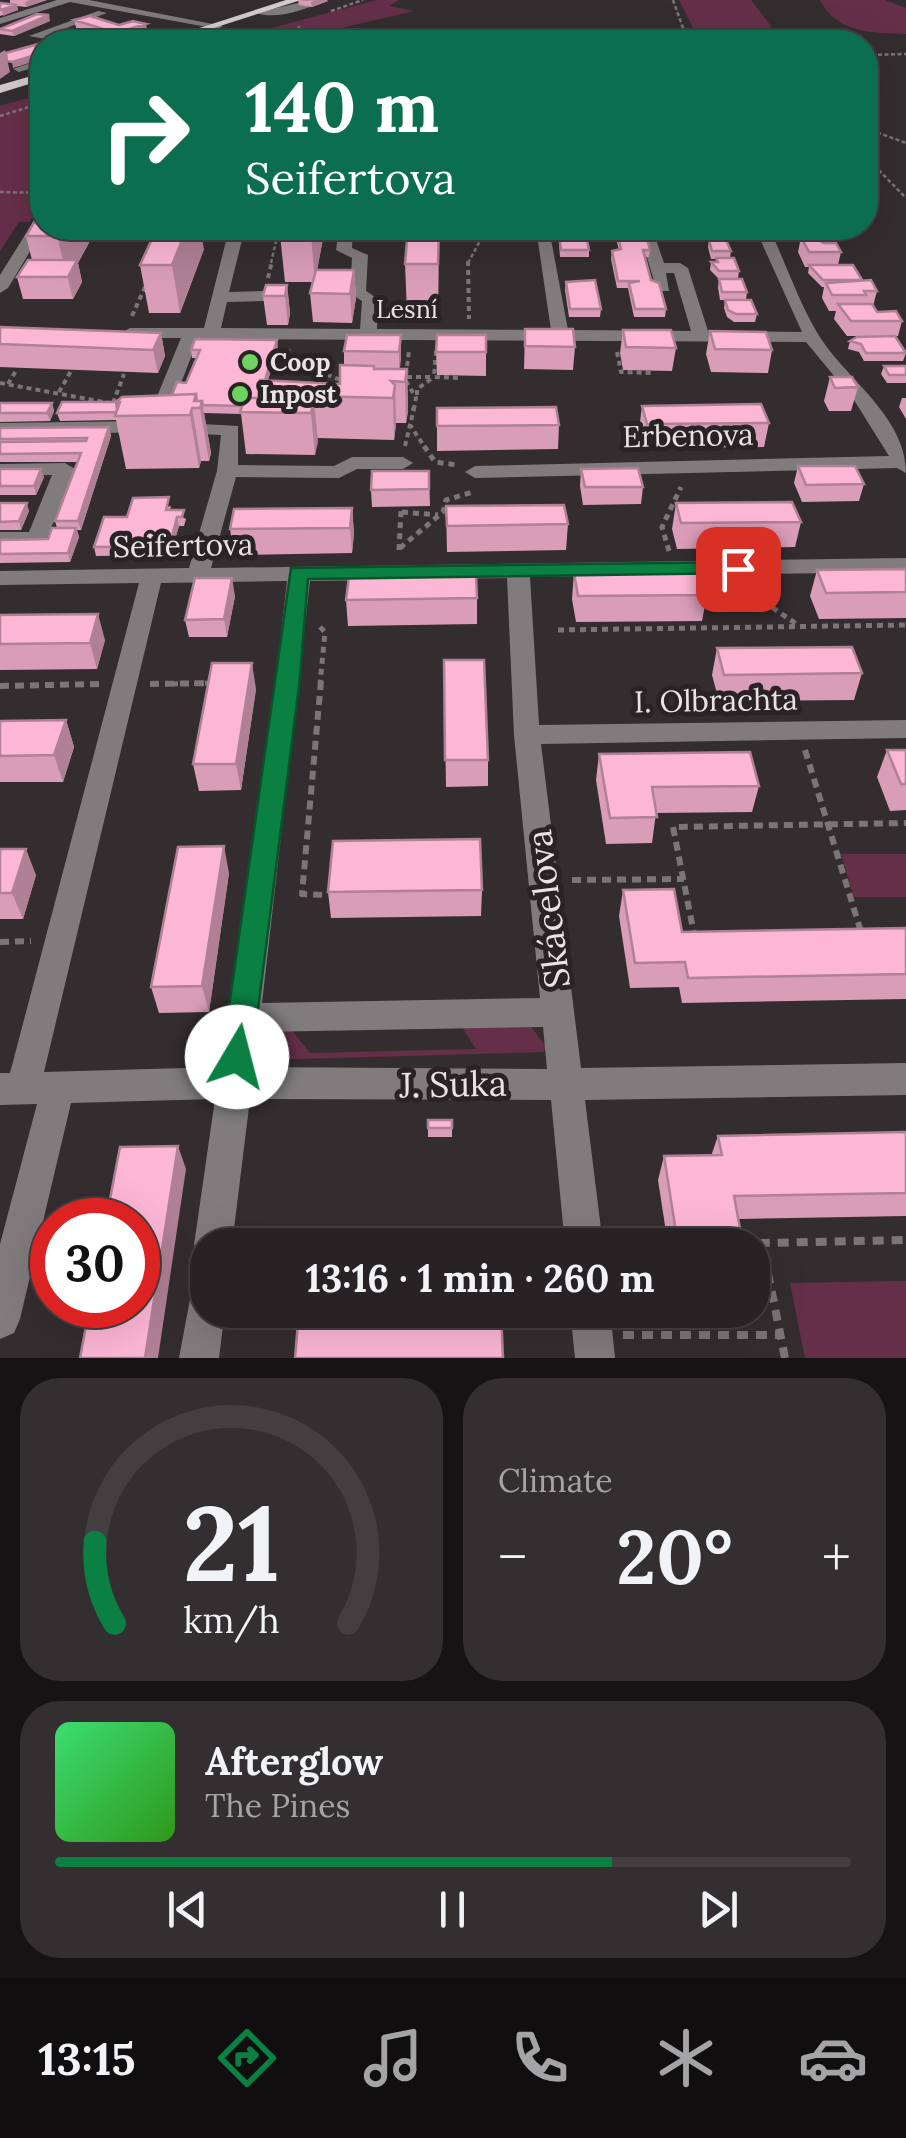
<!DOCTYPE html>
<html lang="en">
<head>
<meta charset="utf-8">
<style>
  :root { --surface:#272224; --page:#332f31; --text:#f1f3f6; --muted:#a4a4a6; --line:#433f41; --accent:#0b8043 }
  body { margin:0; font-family:Lora,serif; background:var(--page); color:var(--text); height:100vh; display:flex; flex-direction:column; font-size:38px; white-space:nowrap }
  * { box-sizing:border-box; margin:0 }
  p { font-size:32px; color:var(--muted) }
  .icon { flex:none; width:55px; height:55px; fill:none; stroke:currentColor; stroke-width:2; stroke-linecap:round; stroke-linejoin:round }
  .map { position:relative; height:1358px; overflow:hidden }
  .details { display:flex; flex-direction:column; gap:20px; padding:20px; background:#151314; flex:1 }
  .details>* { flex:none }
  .banner { position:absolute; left:30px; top:30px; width:848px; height:210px; border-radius:40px; box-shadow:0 10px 40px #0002,0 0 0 2px var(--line); background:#0b6e4f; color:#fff; overflow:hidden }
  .speed { position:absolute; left:30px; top:1198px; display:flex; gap:20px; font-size:50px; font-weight:700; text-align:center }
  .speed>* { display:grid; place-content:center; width:130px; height:130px; border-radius:50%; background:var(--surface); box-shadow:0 10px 40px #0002,0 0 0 2px var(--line); line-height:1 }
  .speed .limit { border:15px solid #d22; background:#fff; color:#111 }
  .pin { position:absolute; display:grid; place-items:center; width:85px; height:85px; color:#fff; margin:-42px; border-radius:20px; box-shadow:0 5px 15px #0006 }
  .me { position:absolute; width:110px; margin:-55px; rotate:8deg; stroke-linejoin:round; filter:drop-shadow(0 0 8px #0008) }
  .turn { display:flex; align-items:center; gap:35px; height:210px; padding:0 50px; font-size:45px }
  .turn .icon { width:130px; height:130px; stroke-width:2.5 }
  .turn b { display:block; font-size:70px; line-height:85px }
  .big { font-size:75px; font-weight:700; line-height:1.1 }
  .details .card { flex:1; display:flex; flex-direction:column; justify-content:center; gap:15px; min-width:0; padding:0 35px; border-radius:40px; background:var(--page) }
  .details .dial { align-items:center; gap:0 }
  .dial svg { height:260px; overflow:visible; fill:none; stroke:var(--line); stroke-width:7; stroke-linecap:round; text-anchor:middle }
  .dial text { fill:var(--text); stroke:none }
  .song { display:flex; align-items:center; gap:30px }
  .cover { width:120px; height:120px; border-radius:15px; background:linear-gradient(135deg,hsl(140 70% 55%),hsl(110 70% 35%)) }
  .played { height:10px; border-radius:5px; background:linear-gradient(90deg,var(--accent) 70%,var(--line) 70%) }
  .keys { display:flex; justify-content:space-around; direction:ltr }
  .heat { display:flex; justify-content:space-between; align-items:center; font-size:55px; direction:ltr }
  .details .tiles { flex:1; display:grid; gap:20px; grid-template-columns:1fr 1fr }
  .card:last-child { grid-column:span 2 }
  .trip { position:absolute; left:190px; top:1228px; width:580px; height:100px; border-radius:40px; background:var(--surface); box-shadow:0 10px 40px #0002,0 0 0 2px var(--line); font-weight:700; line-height:100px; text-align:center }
  .dock { display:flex; height:160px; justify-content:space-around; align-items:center; background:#100e0e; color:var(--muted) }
  .dock .icon { width:70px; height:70px }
  .dock .current { color:var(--accent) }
  .dock b { font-size:45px; color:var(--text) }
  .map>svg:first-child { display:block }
  .green { fill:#652f49 }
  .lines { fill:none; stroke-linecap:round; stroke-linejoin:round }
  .path-far4 { stroke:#7b7578; stroke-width:2.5; stroke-dasharray:4 2.5; stroke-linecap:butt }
  .path-far3 { stroke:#7b7578; stroke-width:4; stroke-dasharray:5 4; stroke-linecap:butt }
  .path-far2 { stroke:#7b7578; stroke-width:5; stroke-dasharray:6 5; stroke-linecap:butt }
  .path-far1 { stroke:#7b7578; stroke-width:6; stroke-dasharray:9 6; stroke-linecap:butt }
  .path { stroke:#7b7578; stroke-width:8; stroke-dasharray:11 8; stroke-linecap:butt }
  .minor { fill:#807c7e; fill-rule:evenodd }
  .major { fill:#d2cacd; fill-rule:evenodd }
  .wall { fill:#d99db7 }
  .shaded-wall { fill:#b08095 }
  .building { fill:#fcb7d5; stroke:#b08095; stroke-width:2.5 }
  .route { fill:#0b8043; stroke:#07532c; stroke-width:2.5 }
  .poi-dot { fill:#6ed360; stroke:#2a2326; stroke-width:4 }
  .labels { text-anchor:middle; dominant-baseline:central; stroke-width:10; stroke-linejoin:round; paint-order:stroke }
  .far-street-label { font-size:25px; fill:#e8e3e5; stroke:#2a2326 }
  .far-poi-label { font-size:25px; font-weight:bold; fill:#e8e3e5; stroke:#2a2326; text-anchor:start }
  .street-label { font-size:30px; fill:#e8e3e5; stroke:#2a2326 }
  .near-street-label { font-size:35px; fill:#e8e3e5; stroke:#2a2326 }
</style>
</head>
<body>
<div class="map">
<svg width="906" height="1358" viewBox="0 0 906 1358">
  <rect width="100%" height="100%" fill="#342d30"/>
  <path class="green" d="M377 0H399L389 6 414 11 320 33 317 42H218Z
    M679 0H751L771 26 763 42H700Z
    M820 0H885L906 8V34C873 33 836 33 820 0Z
    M42 94V203L29 222H19L0 251V106Z
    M841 854H906V897H854Z
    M460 1024H529L547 1048 543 1052 263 1060 252 1043 265 1031 290 1028 310 1053 476 1049Z
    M906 1281V1358H805L790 1283Z"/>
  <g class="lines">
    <path class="path-far4" d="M673 0 688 42
      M331 11 363 0
      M297 42 299 26
      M865 55 906 54
      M0 116 42 103
      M865 128 906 143
      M865 156 906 198
      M0 192 42 193
      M271 263 279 228
      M468 263 487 228"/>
    <path class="path-far3" d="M468 261 469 319
      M268 278 272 261
      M132 316 146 285
      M289 349 286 359 346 382
      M436 351 434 377 461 378
      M617 352 621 372 652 373
      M406 375 409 351
      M407 377H431
      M406 381 416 398 414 409
      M0 383 115 404
      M8 384 17 369
      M59 392 71 371
      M417 395V389L434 377
      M113 403 124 374
      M403 405 414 409 410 425 426 449
      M405 446 410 425"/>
    <path class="path-far2" d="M424 446 435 462 457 465
      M402 512 438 515
      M400 548 443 512 446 500 473 492
      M399 550 401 510
      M669 551 662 527 681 487
      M745 589 798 625
      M320 627 325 632 320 684
      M558 630 906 625
      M172 684 214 683"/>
    <path class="path-far1" d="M321 681 302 894 325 895
      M150 684 214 683
      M0 686 99 684
      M805 750 862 935
      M572 880 684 879
      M695 939 673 827 906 823
      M0 942 31 941"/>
    <path class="path" d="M623 1335H780
      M785 1358 762 1243 906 1240"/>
    <path class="minor" d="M57 0H89L223 26 218 29 70 2 0 24V18Z
      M310 0H325C306 10 276 20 256 13Z
      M98 11 107 13 45 36 63 42 29 36Z
      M68 32 99 40 100 42 64 37Z
      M42 59V65L19 72 13 69Z
      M42 215 44 228 8 288 0 293V275L37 216Z
      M339 228H353L352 248 368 255 366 291 378 299 377 329 551 330 536 228H652L664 263H680L688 268 708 331 802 332 755 228H769C787 265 802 313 826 346 855 385 906 421 906 473L897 468 475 478 465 472 475 466 889 456 854 400 806 342 198 339 166 422 238 426V465L334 466 352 457H403L413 463 403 469H357L339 478 236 477 211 568 906 558V572L530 577 539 725 906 720V738L541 744 581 1068 906 1063V1095L585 1100 603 1245H565L551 1100 250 1099 232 1245H208V1262L200 1258 194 1245 215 1099 71 1103 20 1319 14 1333 0 1339V1244L37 1104 0 1105V1073H10L139 583 0 585V571L189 568 217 471 221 435 152 432 0 435V423L147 421 181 338H130L121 333 130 328H204L226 241H171L166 239V233L235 231 243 236 229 292 264 291 272 296 264 301 227 302 221 328 360 329 362 301 350 293 352 258 336 250ZM550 234H640L657 291H669L666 273H674L691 331 568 330ZM507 578 514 735 540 998 262 1003 310 581ZM287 581 275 686 220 1067 44 1072 161 583ZM543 1027 547 1069 254 1067 258 1032Z
      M65 463 75 469 45 543 0 546V532H29L52 475 0 476V464Z
      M208 1273V1310H225L219 1358H179L194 1278Z
      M570 1310H610L615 1358H575Z"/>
    <path class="major" d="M286 0H301L170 42H156Z
      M42 73V80L0 93V85Z"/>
  </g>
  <path class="wall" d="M10 0H47L26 7 17 6 18 10 0 16V3L10 4Z
    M298 0 328 1 312 7 299 5Z
    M74 20 148 35 123 42H113L77 31Z
    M50 21 14 36 0 34V28Z
    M42 228H97L78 263 82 282 73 299H23L17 277 32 260 26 236Z
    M325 228 317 270H354L356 298 352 323 313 322 310 293 313 282H285L280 235Z
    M439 228 438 312H407L405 264Z
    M558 228 589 250V257H560Z
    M616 228 650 250 649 257H645L651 280 666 309 665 317H634L628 288H617L611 259 612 251 619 250 615 235Z
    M685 228 723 233 722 240 731 251 730 258 739 271 738 278H718L710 270 711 262H716V259H711L708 247 709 240H686Z
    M786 228H816L815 232H788Z
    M801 237 823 243 841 252 838 265 877 291 873 306 877 312 902 321 898 336H895L906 353 903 361H864L859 352 848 349 850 341 879 336H847L834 319 836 311H829L822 298 824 287H822L808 273 809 267H805L798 252Z
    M204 249 180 313H149L140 265Z
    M719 279 747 292 746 300H720L718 287Z
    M566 282 601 309 600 317H569L565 290Z
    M287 285 290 313 288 325H267L263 296Z
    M725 300 757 314 755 322H734L727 317 724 308Z
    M0 327 161 333 165 356 158 373 0 367Z
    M525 329 575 347 573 370 524 369Z
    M623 330 676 348 672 371 623 370 620 353Z
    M710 331 772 350 768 373 711 372 706 354Z
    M401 335 400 369H407L408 411 406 423H396L394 440 317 438 315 455 246 454 241 414 204 413 211 453 209 461H201L199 468 126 469 116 420 60 421 57 413 172 395 186 383 196 358H192L191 350 278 348 268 380 340 384 344 366V351Z
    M486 335V376L437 375 436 352Z
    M884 366H906V383H887L881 374Z
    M830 377 858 387 851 411H829L824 401Z
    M902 398H906V419L899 407Z
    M0 403H52L54 411 50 421 0 422Z
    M642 406 769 423 764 447 644 448 639 430Z
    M437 408 559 425 558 449 437 451Z
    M109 427 111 436 81 530H77L79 537 70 562 0 563V540L48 539 57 528 55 521 78 462H0V428Z
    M798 466 864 484 859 501 802 502 794 483Z
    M0 469 44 477 36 495H0Z
    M581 469 643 487 641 504 583 505 580 486Z
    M429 471 430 506 372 507 371 490Z
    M0 503 29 511 21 530H0Z
    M676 503 801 522 795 547 677 549 672 529Z
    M171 506 170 510 186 519 184 526H179L172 549 161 555 96 556 94 547 127 517Z
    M446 506 568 524 566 550 447 552Z
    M352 508 354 533 352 553 234 555 230 529Z
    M906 569V618L819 619 810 596 817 570Z
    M574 573 707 595 702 621 576 622 572 599Z
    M235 596 227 637H189L185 620Z
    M477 598V624L348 626 346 600Z
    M0 615 105 640 97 669 0 670Z
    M717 648 862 673 854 700 719 701 712 675Z
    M444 660 488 760V786L446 787Z
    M256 689 241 790 199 791 193 764Z
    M66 720 74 747 63 782H0V721Z
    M887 750H906V810L890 811 877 777Z
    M599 754 759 786 752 812 656 813 652 843 606 844 596 780Z
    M0 849 36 875 23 919H0Z
    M229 873 209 1012 159 1013 151 987Z
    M482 890 481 916 331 918 328 892Z
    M623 890 682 932 906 928V999L682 1003 679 987 630 988 619 916Z
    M428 1120H452V1137H428Z
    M906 1132V1216L738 1219 743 1245H668L658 1180 664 1156H711L718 1136Z"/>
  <path class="shaded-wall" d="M30 0H47L26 7 25 2Z
    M316 0H327L328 1 312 7 311 2Z
    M17 5 18 10 3 16 2 10Z
    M49 15 50 21 14 36 12 31Z
    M146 24 148 35 123 42H118L116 33Z
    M5 50 10 72 0 79V53Z
    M42 53V59L13 68 12 62Z
    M62 228H97L78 263 82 282 73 299 57 236Z
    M187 228H200L204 249 180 313 172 265Z
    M313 228H325L315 282 311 235Z
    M439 228 438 312V264Z
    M354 270 356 298 352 323 350 294Z
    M287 285 290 313 288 325 285 296Z
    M161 333 165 356 158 373 153 350Z
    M401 335V359L399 375V352Z
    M277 340 278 348 257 414 256 406Z
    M407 369 408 411 406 423 405 382Z
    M395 385 396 426 394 440 393 398Z
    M314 400 318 442 315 455 311 413Z
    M202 401 211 453 209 461 200 408Z
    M52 403 54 411 50 421 47 413Z
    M192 408 201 461 199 468 190 415Z
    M109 427 111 436 81 530 78 521Z
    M41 469 44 477 36 495 34 486Z
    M27 503 29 511 21 530 19 521Z
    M352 508 354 533 352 553 350 528Z
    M177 517 179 526 172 549 161 555 159 546Z
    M76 528 79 537 70 562 68 553Z
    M232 578 235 596 227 637 224 619Z
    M98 614 105 640 97 669 90 643Z
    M252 663 256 689 241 790 236 764Z
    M66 720 74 747 63 782 54 755Z
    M224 846 229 873 209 1012 202 986Z
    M26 849 36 875 23 919 12 893Z
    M178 1146 186 1169 158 1358H145Z"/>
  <path class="building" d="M0 3H1L17 5 0 10Z
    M37 14 49 15 12 31 0 29Z
    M90 16 119 25 133 21 146 24 116 33 74 20Z
    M42 43V53L12 62 7 61 6 53Z
    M42 209V228H62L57 236H26Z
    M157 228H187L172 265H140Z
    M282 228H313L311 235H280Z
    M408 228H439L438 264H405Z
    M558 228H585L589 250H561Z
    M616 228H644L650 250H643L651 280 659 283 666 309H635L629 283 640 281H618L612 251 621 249Z
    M686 228H721L723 233H687Z
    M801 237 817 238 823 243H836L841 252H809Z
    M709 240H726L731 251H712Z
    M716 258H734L739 271H719L711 262H718Z
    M28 260H77L68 277H17Z
    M809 265H853L862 280H823Z
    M316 270H354L350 294 310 293Z
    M719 279H742L747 292H722Z
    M595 280 601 309H570L566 282Z
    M871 280 877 291H864L866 295H832L826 283Z
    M266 285H287L285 296H263Z
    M725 300H751L757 314H736L728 310Z
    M838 304H872L877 312 896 311 902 321H851Z
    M0 327 161 333 153 350 0 344Z
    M525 329H573L575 347 525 346Z
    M623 330H671L676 348 626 347Z
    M710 331 766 332 772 350 715 349Z
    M347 335H401L399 352 344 351Z
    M437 335H486V352H436Z
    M895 336 906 353H866L861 344 850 341 857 337Z
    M195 339 277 340 265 380H260L258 398H245L242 406 203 405 202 401H197L196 394 172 395 177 382 186 383 200 350H191Z
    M340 365 374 366V369H407L405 382 391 381 395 385 393 398 311 396 314 400 311 413 240 412 245 398H258L260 380 340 384Z
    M884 366H906V375H889Z
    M830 377H852L858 387 835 388Z
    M196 394 194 401H202L200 408H192L190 415 115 416 120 402H116L122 397Z
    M62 402H116L117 409 116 412 57 413Z
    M0 403H52L47 413H0Z
    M761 404 769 423 647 424 642 406Z
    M556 407 559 425 437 426V408Z
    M109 427 78 521H55L81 453 0 454V442L86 441 87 438 0 439V428Z
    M798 466H855L864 484 806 485Z
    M638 468 643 487H585L581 469Z
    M0 469H41L34 486H0Z
    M372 471H429V489L371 490Z
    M169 497 166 510H184L182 517H177L171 540 159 546 94 547 104 517H127L133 498Z
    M792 502 801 522 681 523 676 503Z
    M0 503H27L19 521 0 522Z
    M564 505 568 524 447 526 446 506Z
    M352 508 350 528 230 529 234 509Z
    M52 528H76L68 553 0 554V540L48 539Z
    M906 569V592L826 593 817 570Z
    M700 572 707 595 578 596 574 573Z
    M476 575 477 598 346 600 349 577Z
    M195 578H232L224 619 185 620Z
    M98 614 90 643 0 644V615Z
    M852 647 862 673 724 675 717 648Z
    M444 660H484L488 760H445Z
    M212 663H252L236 764H193Z
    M66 720 54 755 0 756V721Z
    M887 750H906V784H901Z
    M750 752 759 786 652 787 657 817 610 818 599 754Z
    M480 839 482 890 328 892 333 841Z
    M224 846 202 986 151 987 178 847Z
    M0 849H26L12 893H0Z
    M674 889 682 932 906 928V974L688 978 685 962 635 963 623 890Z
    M428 1120H452V1128H428Z
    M906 1132V1193L734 1196 743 1245H678L664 1156 722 1155 718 1136Z
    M178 1146 145 1358H80L90 1305H138V1220H106L120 1147Z
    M299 1310H501L503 1358H295Z"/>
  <path class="route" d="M738 562 745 564 748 569 745 573 308 579 299 686 252 1057 248 1067 237 1071 226 1067 222 1057 291 568Z"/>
  <g class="poi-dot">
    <circle cx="250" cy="362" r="10"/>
    <circle cx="240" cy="394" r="10"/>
  </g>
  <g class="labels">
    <g class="far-street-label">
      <text x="407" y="309">Lesní</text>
    </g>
    <g class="far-poi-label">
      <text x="270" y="362">Coop</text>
      <text x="260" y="394">Inpost</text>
    </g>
    <g class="street-label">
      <text transform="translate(688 435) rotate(-1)">Erbenova</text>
      <text transform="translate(183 545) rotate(-1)">Seifertova</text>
      <text transform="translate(716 700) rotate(-1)">I. Olbrachta</text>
    </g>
    <g class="near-street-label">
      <text transform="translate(548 909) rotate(-97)">Skácelova</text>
      <text transform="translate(453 1084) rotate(-1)">J. Suka</text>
    </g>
  </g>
</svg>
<div class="speed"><div class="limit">30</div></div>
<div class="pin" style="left:738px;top:569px;background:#d93025"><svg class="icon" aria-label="arrive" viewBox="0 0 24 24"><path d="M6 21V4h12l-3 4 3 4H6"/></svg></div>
<svg class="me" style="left:237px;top:1057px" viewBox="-20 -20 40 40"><circle r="19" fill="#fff"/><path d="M0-13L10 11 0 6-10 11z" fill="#0b8043"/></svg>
<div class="trip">13:16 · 1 min · 260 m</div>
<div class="banner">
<div class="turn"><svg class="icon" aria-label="right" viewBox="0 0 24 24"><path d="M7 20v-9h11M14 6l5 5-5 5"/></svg><div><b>140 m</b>Seifertova</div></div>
</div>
</div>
<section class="details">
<div class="tiles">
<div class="card dial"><svg viewBox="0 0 100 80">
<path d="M14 69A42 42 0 1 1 86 69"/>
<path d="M14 69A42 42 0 0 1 8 44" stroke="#0b8043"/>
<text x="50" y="56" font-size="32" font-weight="700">21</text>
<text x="50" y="72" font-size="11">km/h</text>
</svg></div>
<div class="card"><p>Climate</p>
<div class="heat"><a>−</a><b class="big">20°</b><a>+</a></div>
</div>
<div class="card">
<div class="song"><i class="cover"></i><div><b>Afterglow</b><p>The Pines</p></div></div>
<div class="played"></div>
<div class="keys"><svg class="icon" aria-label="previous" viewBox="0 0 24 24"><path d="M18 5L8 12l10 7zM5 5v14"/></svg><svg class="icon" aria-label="pause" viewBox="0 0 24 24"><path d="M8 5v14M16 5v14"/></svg><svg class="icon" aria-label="next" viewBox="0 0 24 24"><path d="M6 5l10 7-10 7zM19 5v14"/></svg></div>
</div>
</div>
</section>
<nav class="dock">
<b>13:15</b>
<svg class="icon current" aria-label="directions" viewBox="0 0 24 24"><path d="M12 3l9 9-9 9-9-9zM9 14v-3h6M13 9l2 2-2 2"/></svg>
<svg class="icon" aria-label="music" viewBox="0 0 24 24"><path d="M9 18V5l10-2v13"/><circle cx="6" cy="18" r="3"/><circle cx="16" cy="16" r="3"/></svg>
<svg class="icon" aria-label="phone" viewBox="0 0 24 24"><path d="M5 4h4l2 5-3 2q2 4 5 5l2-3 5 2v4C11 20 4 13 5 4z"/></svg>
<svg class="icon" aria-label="climate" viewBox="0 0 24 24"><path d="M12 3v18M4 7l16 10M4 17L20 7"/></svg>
<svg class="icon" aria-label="car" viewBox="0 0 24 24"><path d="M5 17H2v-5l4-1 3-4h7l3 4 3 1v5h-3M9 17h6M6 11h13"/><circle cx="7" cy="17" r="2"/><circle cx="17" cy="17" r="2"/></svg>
</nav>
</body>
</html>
